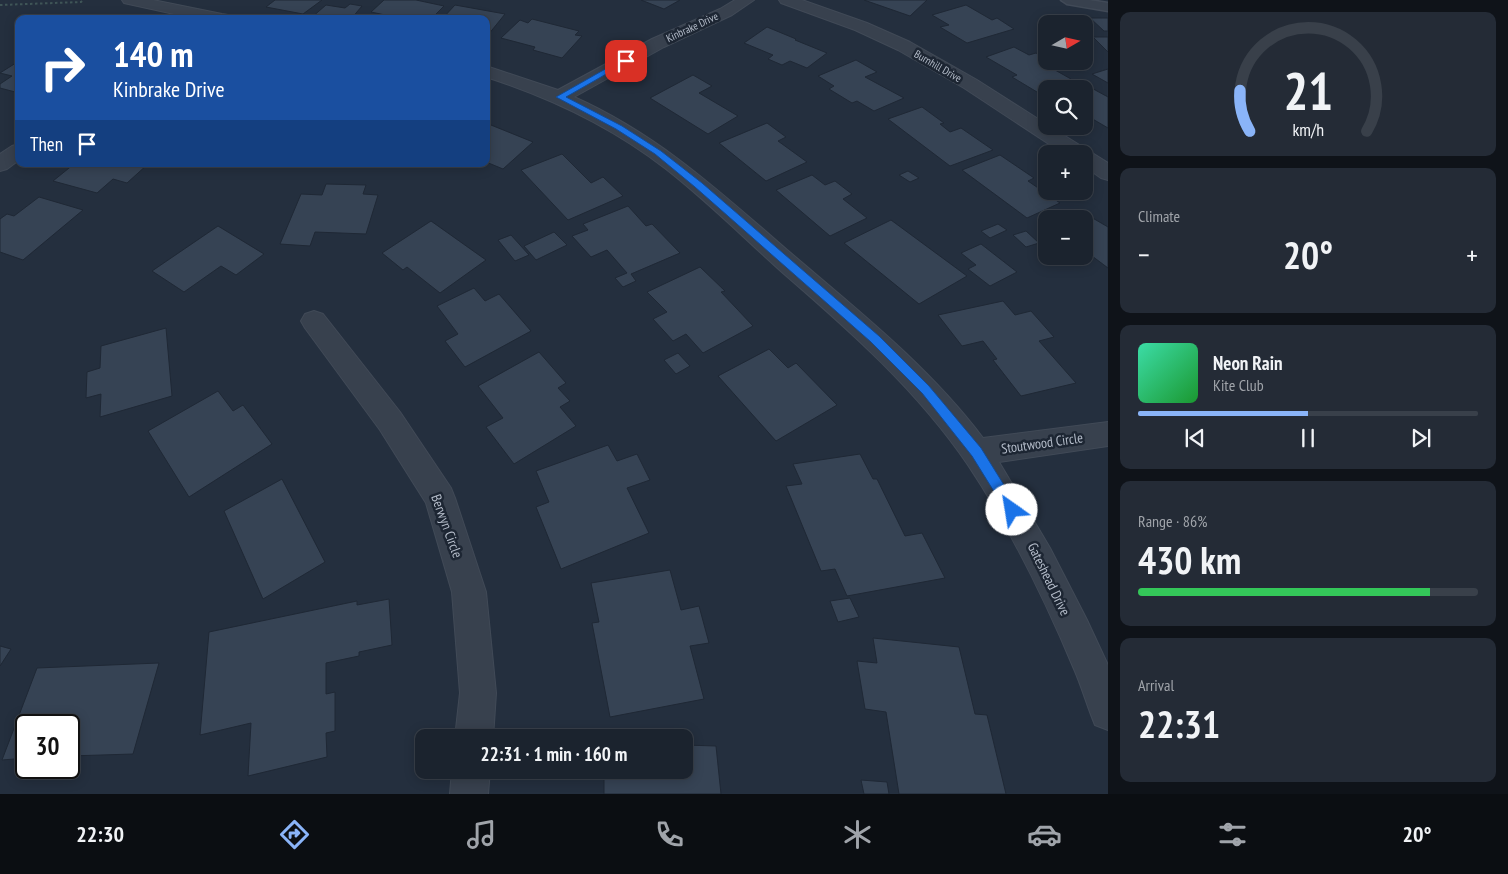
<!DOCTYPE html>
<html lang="en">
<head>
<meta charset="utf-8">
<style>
  :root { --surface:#1b232e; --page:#242b36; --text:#f1f3f6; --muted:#a0a4aa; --line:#39404a; --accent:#8ab4f8 }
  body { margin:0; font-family:"PT Sans Narrow",sans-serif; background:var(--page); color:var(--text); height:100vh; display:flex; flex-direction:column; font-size:19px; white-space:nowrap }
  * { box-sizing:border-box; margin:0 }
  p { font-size:16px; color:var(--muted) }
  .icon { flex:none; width:28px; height:28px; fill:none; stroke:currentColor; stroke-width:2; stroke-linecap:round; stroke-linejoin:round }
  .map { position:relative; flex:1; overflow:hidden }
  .side { display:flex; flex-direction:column; gap:12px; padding:12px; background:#0f1319; width:400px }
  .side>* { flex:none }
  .guide { position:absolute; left:15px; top:15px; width:475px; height:152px; border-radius:10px; box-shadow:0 2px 12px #0003,0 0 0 1px var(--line); background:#1a4fa0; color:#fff; overflow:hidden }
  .needle { width:32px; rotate:81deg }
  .tools { position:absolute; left:1038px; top:15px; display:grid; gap:10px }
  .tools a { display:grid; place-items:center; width:55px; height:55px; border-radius:10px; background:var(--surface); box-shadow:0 2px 12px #0003,0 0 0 1px var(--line); font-size:25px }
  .speed { position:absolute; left:15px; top:714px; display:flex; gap:10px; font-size:25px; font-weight:700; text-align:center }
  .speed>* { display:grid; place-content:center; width:65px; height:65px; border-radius:50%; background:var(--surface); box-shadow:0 2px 12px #0003,0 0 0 1px var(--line); line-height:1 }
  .speed .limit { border:2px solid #111; border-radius:8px; background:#fff; color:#111 }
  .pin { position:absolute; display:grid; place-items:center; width:42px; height:42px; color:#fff; margin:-21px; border-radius:10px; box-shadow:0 2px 8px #0006 }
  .me { position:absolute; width:55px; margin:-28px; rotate:328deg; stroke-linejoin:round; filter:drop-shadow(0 0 4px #0008) }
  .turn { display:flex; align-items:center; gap:18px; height:105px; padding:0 15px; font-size:22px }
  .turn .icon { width:65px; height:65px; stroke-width:2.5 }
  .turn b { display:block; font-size:35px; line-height:42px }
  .then { display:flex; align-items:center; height:48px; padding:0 15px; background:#0003; gap:10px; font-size:19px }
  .big { font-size:38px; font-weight:700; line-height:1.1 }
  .side .card { flex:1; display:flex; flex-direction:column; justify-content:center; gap:8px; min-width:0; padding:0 18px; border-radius:10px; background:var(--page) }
  .side .dial { align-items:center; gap:0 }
  .dial svg { height:130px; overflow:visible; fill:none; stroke:var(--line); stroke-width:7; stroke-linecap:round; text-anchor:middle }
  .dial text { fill:var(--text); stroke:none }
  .song { display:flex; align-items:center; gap:15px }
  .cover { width:60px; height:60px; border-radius:8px; background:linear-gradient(135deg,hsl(160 70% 55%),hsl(130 70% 35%)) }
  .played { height:5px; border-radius:2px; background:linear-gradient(90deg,var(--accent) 50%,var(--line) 50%) }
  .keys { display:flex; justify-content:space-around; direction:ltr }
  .heat { display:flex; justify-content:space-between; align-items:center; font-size:28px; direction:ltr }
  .charge { height:8px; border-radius:4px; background:linear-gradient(90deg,#34c759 86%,var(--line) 0) }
  .trip { position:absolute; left:415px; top:729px; width:278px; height:50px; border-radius:10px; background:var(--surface); box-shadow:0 2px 12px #0003,0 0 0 1px var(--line); font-weight:700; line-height:50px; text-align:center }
  .tabs { display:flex; height:80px; justify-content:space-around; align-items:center; background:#0b0e12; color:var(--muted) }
  .tabs .icon { width:35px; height:35px }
  .tabs .on { color:var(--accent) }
  .tabs b { font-size:22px; color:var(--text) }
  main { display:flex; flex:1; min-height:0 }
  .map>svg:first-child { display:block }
  .building { fill:#364354; stroke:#1f2835 }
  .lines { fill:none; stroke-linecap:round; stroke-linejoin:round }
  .lane-casing { stroke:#414a57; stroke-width:3 }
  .street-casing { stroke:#414a57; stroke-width:2 }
  .path { stroke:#3f5557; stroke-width:2; stroke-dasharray:2.5 2.5; stroke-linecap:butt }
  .lane { fill:#38414e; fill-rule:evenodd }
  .street { fill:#38414e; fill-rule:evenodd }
  .route { fill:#1a73e8; stroke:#114b97 }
  .labels { text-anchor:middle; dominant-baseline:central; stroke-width:5; stroke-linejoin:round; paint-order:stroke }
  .far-street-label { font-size:11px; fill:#b4bcc9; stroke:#1d2633 }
  .street-label { font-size:14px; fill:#b4bcc9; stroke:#1d2633 }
</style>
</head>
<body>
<main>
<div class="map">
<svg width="1108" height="794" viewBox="0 0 1108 794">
  <rect width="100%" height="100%" fill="#242f3e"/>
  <path class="building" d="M275 0H322L303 14 266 7Z
    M384 0H416L444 6 431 19H404L371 12Z
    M641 0H680L664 9Z
    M864 0H927L910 16Z
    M350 4 362 6 351 19 311 18 326 5 345 8Z
    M455 5 505 14 488 35H486V19H442Z
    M966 5 992 20 997 18 1014 29 967 43 940 27 949 25 932 15Z
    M1090 18H1108V31H1104Z
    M532 19 579 31 575 35 582 36 562 58 533 50 535 47 501 38 520 20 528 23Z
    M767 27 796 39 795 40 827 53 807 68 790 61 782 65 768 59 773 55 744 43Z
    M1093 37H1108V52Z
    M1014 47 1029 55 1036 53 1046 59V61L1054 63 1048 66 1071 79 1037 92 1012 77 1017 75 986 57Z
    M856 60 877 72 865 77 904 98 874 111 857 101 852 103 829 89 834 86 818 76Z
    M19 61V93L0 88V84L12 76 0 73Z
    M1108 69V83L1092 74Z
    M693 75 712 86 699 93 738 116 708 134 650 98Z
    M1086 85 1108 97V128L1084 114V89H1076Z
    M922 107 944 123 940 124 950 132 961 128 993 150 950 166 888 119Z
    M486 123 533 142 503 169 486 162Z
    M767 123 786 137 778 141 807 162 766 181 719 143Z
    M562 154 591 183 603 177 623 196 568 220 521 170Z
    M1000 155 1034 178 1028 181 1060 203 1027 218 962 170Z
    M74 164H148L127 183 113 179 97 193 53 181Z
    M908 171 919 178 910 182 899 175Z
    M812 175 825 185 835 181 852 194 843 199 867 218 830 236 776 190Z
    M326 184 366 185 363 194 378 195 366 234 315 232 310 246 280 244 301 194 322 195Z
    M39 197 83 210 23 260 0 252V219L7 214 14 216Z
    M628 206 646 226 652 224 680 253 631 274 636 281 623 287 615 278 627 273 607 250 591 257 572 236 588 230 583 224Z
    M1084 213 1108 227V268L1084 250V219H1071Z
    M891 220 967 276 919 304 844 243Z
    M431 221 486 260 440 293 407 267 403 270 382 253Z
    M998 224 1007 230 990 238 981 231Z
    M218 226 264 254 236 275 221 266 184 292 152 271Z
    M1026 231 1039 243 1026 247 1013 235Z
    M554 232 567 245 536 260 524 246Z
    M511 235 529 255 515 261 498 240Z
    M981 244 1017 272 990 286 968 269 976 265 961 253Z
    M700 267 725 291 721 292 753 326 703 353 686 334 673 341 653 319 667 312 647 292Z
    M474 288 485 301 499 294 531 331 465 367 445 341 458 334 437 306Z
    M1003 301 1015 315 1031 311 1054 337 1039 341 1076 383 1021 396 993 360 997 359 983 341 962 346 938 315Z
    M166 328 172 396 100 417 101 394 86 398 87 372 100 368 101 346Z
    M769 349 788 368 796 363 837 405 776 441 718 376Z
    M539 352 566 383 558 388 570 401 560 407 576 426 514 464 486 427 503 418 478 386Z
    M678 353 690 366 676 374 664 360Z
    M218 391 233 411 243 405 272 444 189 497 148 431Z
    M608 445 617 461 637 454 650 480 627 488 649 533 561 569 536 507 549 502 536 471Z
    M860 454 873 479H877L905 536 922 533 945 578 847 596 835 569 821 571 786 486 802 484 793 464Z
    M282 479 325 562 263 599 224 511Z
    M670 570 681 610 699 606 709 643 690 646 704 699 610 717 592 623 599 622 591 583Z
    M850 598 859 617 838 622 830 601Z
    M389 599 392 645 359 652V656L326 663V694L335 692V731L326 733 327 757 248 776 251 723 200 735 209 632 357 601V605Z
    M873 638 959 647 975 714 987 715 1006 794H899L886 712 865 709 857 661 877 663Z
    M0 646 11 649 0 666Z
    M159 663 133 754 69 756V725H26V758L2 760 37 668Z
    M684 745 716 746 721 794H604V770H684Z
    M861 780 887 782 889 794H864Z"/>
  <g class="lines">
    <defs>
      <path id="lane" d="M1061 0H1089L1108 3V11L1067 4Z"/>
      <path id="street" d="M122 0H153L222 14 228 15 230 19H197L124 3Z
        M735 0H754L732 15 664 47 574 97C657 134 718 190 786 249 855 308 928 365 983 438L1108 422V446L999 462 1050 548 1087 620 1108 665V730L1095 725C1087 706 1082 687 1074 669 1046 602 1008 525 968 465 917 390 850 331 783 273 744 238 707 201 666 169 612 127 551 98 486 77V66L558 90 652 39 720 9Z
        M779 0H802L867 23 910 42 977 80 1046 124V126H1049L1108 163V180L1101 178 1084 166V154H1064L964 88 898 50 855 30 781 3Z
        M19 144V160L7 169 0 171V154L12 146Z
        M314 311 323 314 400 412 451 488 455 498 486 592 496 693 493 738H455L460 693 452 592 426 503 380 430 305 328 301 321 305 314Z
        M452 770H490L488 794H450Z"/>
    </defs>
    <use href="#lane" class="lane-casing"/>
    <use href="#street" class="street-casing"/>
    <path class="path" d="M0 5 81 2 83 0"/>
    <use href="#lane" class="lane"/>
    <use href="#street" class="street"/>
  </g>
  <path class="route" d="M623 59 629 61 566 97 622 126 661 151 702 183 879 336 929 386 981 448 1017 506 1019 510 1017 514 1012 516 1008 514 972 456 922 393 871 342 695 187 655 154 616 129 556 97Z"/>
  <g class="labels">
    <g class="far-street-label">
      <text transform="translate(692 27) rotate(-25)">Kinbrake Drive</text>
      <text transform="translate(938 66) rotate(30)">Burnhill Drive</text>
    </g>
    <g class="street-label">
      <text transform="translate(1042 443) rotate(-8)">Stoutwood Circle</text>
      <text transform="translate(447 526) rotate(70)">Berwyn Circle</text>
      <text transform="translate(1049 579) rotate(64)">Gateshead Drive</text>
    </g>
  </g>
</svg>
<div class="tools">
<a><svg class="needle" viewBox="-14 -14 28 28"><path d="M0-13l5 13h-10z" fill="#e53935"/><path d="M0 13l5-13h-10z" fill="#a0a4aa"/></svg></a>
<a><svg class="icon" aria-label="search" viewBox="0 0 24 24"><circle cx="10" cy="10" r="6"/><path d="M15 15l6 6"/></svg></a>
<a>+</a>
<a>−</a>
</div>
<div class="speed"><div class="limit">30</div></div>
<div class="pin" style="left:626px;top:61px;background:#d93025"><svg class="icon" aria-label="arrive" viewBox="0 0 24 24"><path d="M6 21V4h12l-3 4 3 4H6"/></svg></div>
<svg class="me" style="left:1012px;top:510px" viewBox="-20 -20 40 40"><circle r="19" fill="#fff"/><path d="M0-13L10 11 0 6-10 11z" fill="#1a73e8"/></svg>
<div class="trip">22:31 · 1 min · 160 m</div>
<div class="guide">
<div class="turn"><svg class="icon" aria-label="right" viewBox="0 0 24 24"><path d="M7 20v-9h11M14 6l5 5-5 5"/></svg><div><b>140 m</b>Kinbrake Drive</div></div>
<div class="then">Then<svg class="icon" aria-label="arrive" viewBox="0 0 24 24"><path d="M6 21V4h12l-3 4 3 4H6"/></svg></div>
</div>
</div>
<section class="side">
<div class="card dial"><svg viewBox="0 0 100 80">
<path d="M14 69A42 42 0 1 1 86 69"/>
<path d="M14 69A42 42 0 0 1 8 44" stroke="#8ab4f8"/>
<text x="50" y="56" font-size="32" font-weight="700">21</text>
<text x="50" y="72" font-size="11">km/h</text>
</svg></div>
<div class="card"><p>Climate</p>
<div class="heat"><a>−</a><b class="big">20°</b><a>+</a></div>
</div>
<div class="card">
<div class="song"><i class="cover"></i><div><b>Neon Rain</b><p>Kite Club</p></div></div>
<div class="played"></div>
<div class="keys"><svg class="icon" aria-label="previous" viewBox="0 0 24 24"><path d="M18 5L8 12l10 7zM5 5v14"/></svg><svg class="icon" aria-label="pause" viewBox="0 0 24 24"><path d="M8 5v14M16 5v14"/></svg><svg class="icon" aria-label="next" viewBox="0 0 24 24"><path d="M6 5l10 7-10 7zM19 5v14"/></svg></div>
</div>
<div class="card"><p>Range · 86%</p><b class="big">430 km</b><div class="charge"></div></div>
<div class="card"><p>Arrival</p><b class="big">22:31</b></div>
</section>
</main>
<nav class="tabs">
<b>22:30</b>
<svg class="icon on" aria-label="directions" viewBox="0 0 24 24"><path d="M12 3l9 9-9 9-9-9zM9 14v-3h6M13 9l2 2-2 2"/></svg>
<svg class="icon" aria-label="music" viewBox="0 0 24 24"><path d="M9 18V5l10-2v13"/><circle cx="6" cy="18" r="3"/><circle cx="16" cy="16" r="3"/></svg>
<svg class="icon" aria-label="phone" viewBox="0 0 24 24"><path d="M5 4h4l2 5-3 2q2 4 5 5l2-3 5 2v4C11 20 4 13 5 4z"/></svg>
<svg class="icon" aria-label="climate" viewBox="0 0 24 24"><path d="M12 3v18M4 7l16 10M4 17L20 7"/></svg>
<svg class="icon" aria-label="car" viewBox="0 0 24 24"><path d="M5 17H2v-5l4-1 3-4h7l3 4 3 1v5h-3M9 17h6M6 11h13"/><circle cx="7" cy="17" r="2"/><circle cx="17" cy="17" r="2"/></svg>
<svg class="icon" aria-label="filters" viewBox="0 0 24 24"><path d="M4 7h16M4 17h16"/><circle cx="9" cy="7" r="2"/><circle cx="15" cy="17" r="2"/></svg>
<b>20°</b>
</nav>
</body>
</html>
